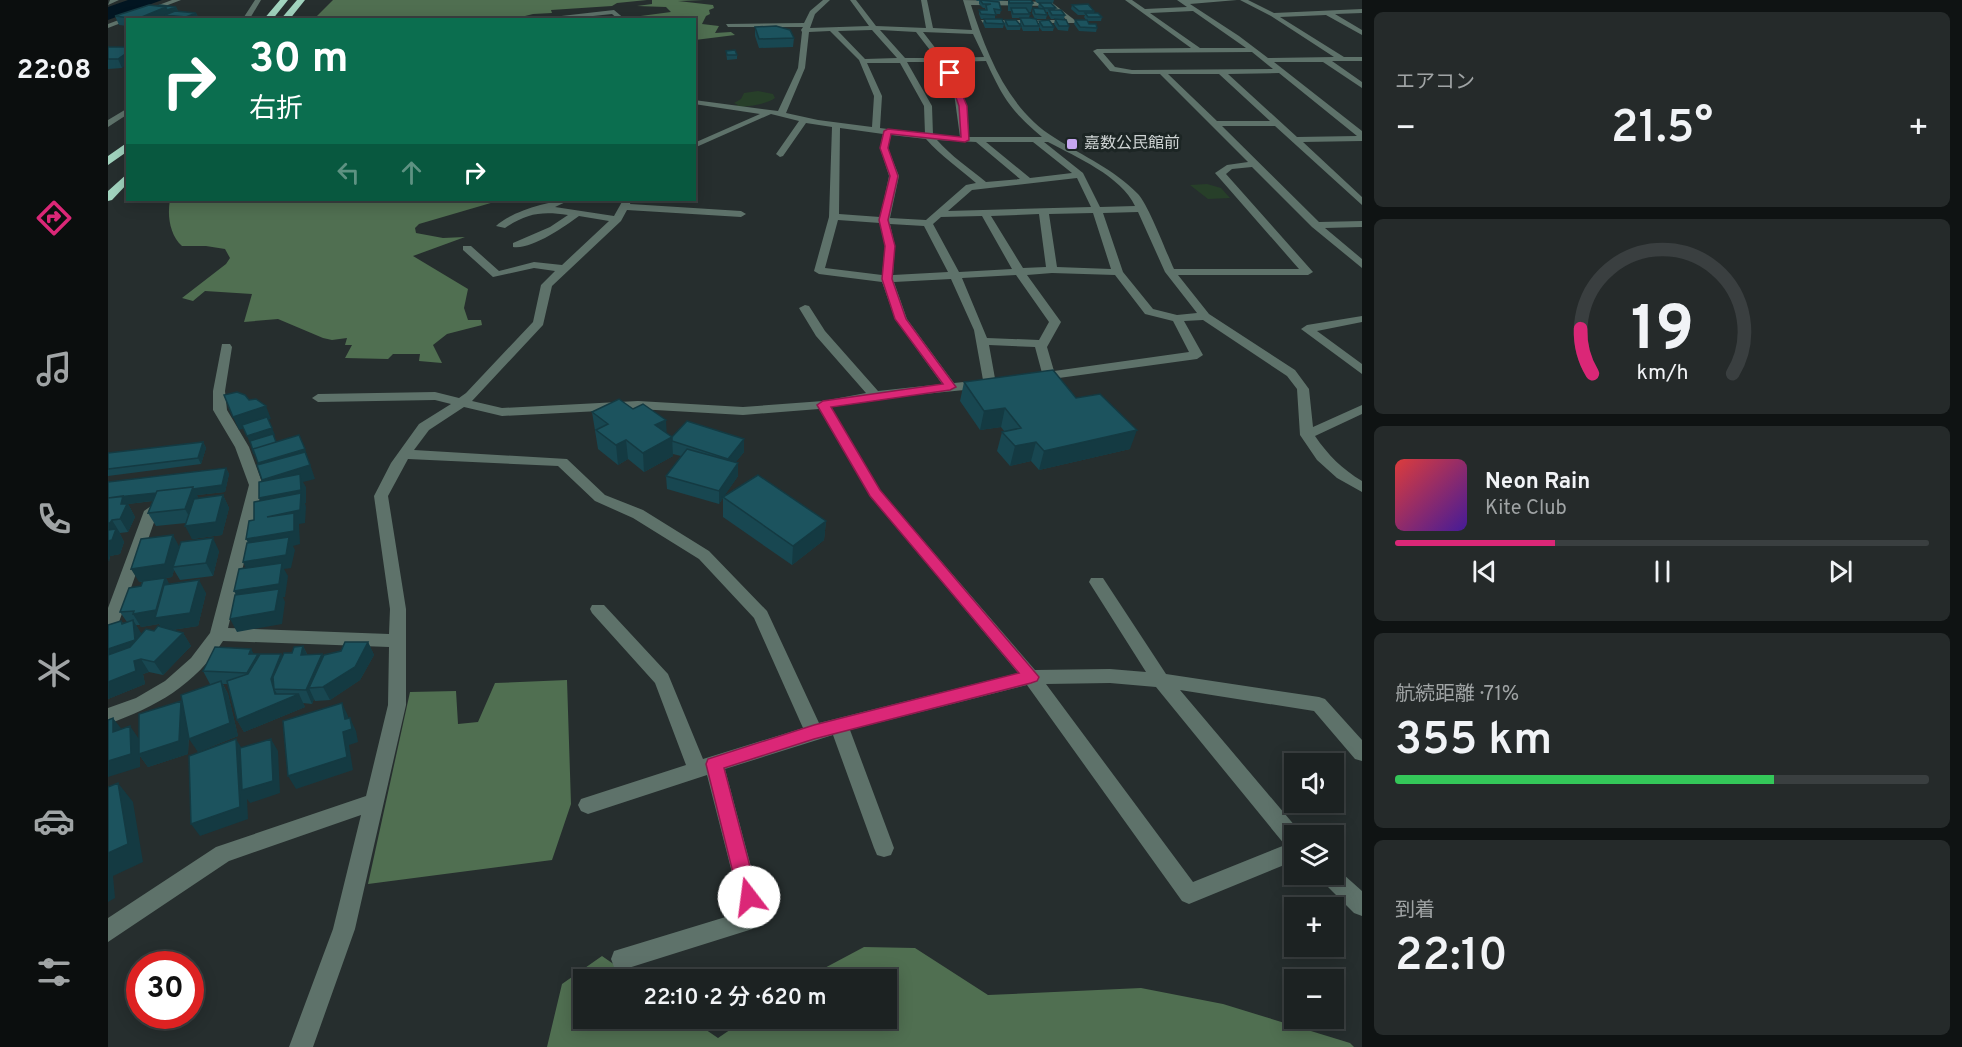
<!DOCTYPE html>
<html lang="ja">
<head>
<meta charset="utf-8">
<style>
  :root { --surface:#1c2222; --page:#252a2a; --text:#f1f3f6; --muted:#a0a4a5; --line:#3a3f40; --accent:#db2777 }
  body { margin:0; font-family:Overpass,"Noto Sans JP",sans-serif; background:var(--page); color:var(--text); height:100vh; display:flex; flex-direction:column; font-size:22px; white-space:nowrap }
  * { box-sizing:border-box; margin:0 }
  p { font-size:20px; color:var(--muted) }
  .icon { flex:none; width:33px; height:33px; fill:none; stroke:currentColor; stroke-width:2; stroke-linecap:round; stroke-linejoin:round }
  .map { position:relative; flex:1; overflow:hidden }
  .drawer { display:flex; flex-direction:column; gap:12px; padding:12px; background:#0f1313; width:600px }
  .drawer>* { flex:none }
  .banner { position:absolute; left:18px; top:18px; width:570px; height:183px; border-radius:0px; box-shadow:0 3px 15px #0003,0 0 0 2px var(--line); background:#0b6e4f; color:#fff; overflow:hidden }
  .fabs { position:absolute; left:1176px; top:753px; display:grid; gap:12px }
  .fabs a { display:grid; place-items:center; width:60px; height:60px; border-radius:0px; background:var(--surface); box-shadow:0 3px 15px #0003,0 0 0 2px var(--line); font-size:30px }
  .speed { position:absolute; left:18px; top:951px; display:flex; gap:12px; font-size:30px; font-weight:700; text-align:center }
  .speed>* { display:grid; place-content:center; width:78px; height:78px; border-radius:50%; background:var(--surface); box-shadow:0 3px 15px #0003,0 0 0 2px var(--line); line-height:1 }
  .speed .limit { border:9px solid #d22; background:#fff; color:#111 }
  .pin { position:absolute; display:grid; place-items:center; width:51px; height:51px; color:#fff; margin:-26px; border-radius:12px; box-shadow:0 3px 9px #0006 }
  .me { position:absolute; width:66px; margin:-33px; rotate:345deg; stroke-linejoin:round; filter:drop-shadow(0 0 4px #0008) }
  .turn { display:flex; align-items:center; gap:21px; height:126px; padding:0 24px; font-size:27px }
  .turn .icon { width:78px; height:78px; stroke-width:2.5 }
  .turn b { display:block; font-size:42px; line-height:51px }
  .lanes { display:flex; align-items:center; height:57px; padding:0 24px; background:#0003; justify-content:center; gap:30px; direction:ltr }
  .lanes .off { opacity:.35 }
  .big { font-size:45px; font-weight:600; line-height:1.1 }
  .drawer .tile { flex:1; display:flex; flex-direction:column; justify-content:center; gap:9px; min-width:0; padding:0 21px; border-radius:9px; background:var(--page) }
  .drawer .dial { align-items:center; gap:0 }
  .dial svg { height:156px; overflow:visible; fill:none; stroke:var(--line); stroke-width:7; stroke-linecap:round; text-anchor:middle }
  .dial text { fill:var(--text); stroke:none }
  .song { display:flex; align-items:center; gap:18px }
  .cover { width:72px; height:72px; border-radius:9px; background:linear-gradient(135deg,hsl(0 70% 55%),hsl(260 70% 35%)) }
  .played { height:6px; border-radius:3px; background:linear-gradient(90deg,var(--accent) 30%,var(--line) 30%) }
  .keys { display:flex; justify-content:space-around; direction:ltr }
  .heat { display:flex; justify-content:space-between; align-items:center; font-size:33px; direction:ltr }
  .charge { height:9px; border-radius:4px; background:linear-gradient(90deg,#34c759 71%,var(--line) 0) }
  .trip { position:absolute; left:465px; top:969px; width:324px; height:60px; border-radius:0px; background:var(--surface); box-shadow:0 3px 15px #0003,0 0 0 2px var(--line); font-weight:600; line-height:60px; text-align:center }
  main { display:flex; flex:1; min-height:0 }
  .tab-bar { display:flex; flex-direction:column; width:108px; justify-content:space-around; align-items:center; background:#0b0e0e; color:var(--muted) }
  .tab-bar .icon { width:42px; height:42px }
  .tab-bar .on { color:var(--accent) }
  .tab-bar b { font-size:27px; color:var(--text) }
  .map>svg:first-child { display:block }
  .green { fill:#273f29 }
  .forest { fill:#506f51 }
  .water { fill:#021521 }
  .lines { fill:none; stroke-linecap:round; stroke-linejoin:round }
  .minor { fill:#5e726a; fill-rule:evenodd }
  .highway { fill:#a1d3be; fill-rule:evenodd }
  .wall { fill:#184751; fill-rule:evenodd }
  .shaded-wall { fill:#143a42 }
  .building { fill:#1c535e; stroke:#143a42; stroke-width:1.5 }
  .route { fill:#db2777; stroke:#8e194d; stroke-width:1.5 }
  .poi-dot { fill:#c6a6f0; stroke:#1c2524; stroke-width:2 }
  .labels { text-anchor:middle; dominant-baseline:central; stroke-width:6; stroke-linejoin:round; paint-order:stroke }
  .far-poi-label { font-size:16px; fill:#cfd4d4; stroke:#1c2524; text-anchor:start }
</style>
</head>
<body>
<main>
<nav class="tab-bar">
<b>22:08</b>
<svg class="icon on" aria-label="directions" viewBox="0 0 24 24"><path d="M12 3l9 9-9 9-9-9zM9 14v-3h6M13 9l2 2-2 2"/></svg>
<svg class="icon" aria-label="music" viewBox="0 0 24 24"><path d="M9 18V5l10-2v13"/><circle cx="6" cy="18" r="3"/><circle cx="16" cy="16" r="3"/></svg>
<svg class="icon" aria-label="phone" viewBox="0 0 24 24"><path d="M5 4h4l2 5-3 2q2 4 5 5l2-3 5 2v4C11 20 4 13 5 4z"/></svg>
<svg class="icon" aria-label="climate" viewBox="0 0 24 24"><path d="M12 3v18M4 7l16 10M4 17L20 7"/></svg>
<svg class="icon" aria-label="car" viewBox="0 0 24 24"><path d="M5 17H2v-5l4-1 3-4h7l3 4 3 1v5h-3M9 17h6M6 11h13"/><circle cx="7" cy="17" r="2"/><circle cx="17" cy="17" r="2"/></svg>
<svg class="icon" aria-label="filters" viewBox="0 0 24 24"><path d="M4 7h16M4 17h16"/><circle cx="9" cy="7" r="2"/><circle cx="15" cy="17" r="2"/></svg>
</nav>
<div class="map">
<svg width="1254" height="1047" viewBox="0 0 1254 1047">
  <rect width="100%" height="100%" fill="#262e2e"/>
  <path class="green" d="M650 91 665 94 667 98C660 104 634 108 625 107L630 105 626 103 633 99 636 93Z
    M1099 184 1113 188 1122 198 1100 199 1082 185Z"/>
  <path class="forest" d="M225 0H539L509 3 504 6 443 10 444 13 425 14 405 19H206Z
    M544 0H596L570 1 605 5 606 8 601 10 602 14 598 16 594 24 611 26 607 33 623 32 627 35 587 40 586 20 525 17 563 12 558 7 529 6 544 4Z
    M62 200H393L311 224 307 228 308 233 335 238 357 237 305 256 360 289 356 308 360 320H373L374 325 339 334 325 345 334 363 311 361 312 354H285L280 359 237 358 244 345H237L239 338 224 340 215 338 170 319 136 322 144 294 97 291 85 301 74 298 118 264 122 258 117 249 98 246H74C62 235 59 216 62 200Z
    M459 680 463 804 444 860 260 884 302 692 348 691 350 724 370 722 387 683Z
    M756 947 807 948 880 995 1033 988 1115 1004 1242 1043 1246 1047H439L454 984 494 956 527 979 476 980V1018L582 1019 610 1038 638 1019 778 1018V980L696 979Z"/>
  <path class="water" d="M20 0H54L0 20V7Z"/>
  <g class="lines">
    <path class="minor" d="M2 0H11L0 5Z
      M64 0H73L0 28V24Z
      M147 0H153L141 20H134Z
      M715 0H722L707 14 702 28 761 26 742 0H748L768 26 818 28 813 0H819L825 28 864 30 855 0 943 2 968 21V23H875L873 20H959L941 6 863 5C879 55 900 109 947 138 976 157 1006 169 1030 194 1041 206 1058 252 1066 269H1191L1107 173 1119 165 1140 162 1052 74H1024L1002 71 985 51 989 49 1083 48 1017 0H1024L1037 9 1079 7 1069 0H1129L1082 4 1131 36 1160 58 1226 57 1163 16 1132 0H1140L1166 13 1254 9V13L1227 14 1254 30V35L1218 15 1172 17 1236 57H1254V61H1224L1254 82V88L1215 62H1166L1254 131V141L1195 142 1254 197V205L1167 126H1114L1211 222 1254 221V227L1217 228 1254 259V268L1204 227 1144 167 1124 169 1118 174 1205 272 1200 275H1070L1101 314 1187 370 1201 389 1205 427 1254 405V414L1207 436C1220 455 1234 469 1254 481V492L1229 478 1209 460 1192 435 1189 389 1179 376 1095 320 1076 321 1095 355 1089 359 929 381 923 377 925 374 934 373 927 347 881 345 888 384 886 387 767 399 723 407 772 490 927 670 1002 669 1038 672 981 582 983 578H995L1058 674 1211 697 1217 699 1254 740V761L1247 759 1206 711 1072 690 1193 833 1194 836H1186V861L1081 904 1074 901 919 685 742 730 786 848 783 855 776 857 769 855 766 848 725 735 617 769 657 919 654 926 514 970 506 967 503 959 506 951 634 912 599 775 480 814 473 811 470 805 473 799 578 765 547 683 484 613 482 609 484 605H496L560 674 595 759 695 728 646 618 591 559 525 518 487 501 450 466 300 459 280 496 298 609V705L247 929 205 1047H181L225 929 253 815 121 861 0 942V918L108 847 258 796 280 705 281 647 115 641C87 685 48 707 0 724V708L28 698 57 681 83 658 102 633 141 485 127 447 105 410V391L114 344H122L124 347 117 391 119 410 141 447 155 485 120 628 281 634 282 609 266 496 283 463 311 424 343 404 327 400 210 402 204 398 210 394 327 392 351 398 358 393 425 322 433 285 447 271 426 268 385 277 355 250V246H363L391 271 426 262 454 265 501 221 471 216C456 227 423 250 405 247V243L442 227 460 215C434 211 419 213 397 228L388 226C402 212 443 200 462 200L447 207 506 216 515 200H523L522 204 633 211 638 214 633 217 519 210 513 221 444 286 435 325 364 401 394 408 530 401 635 407 715 401 758 393 708 336 691 308 697 305 701 306 717 331 770 391 834 384 787 319 774 282 711 274 706 271 721 217 724 127 698 123 675 156 672 157 668 154 691 121 663 114 586 148V143L652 114 586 104V100L670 111 690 68 694 32 693 30 695 27H620L618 24 696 23 702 11ZM1085 11 1138 48H1092L1042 13ZM764 30 789 58 757 59 730 31ZM772 30 808 32 828 58H797ZM722 31 751 60 766 96 764 127 710 120 678 113 697 68 701 32ZM815 32 865 34 876 57 835 58ZM1144 52 1165 69 1024 70 1007 67 995 53ZM878 61C895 98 903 111 934 137H861L854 93 838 62ZM799 62H831L846 93 852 137 825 135 824 106ZM759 63H792L816 106 817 134 772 128 774 96ZM1171 73 1249 136 1189 137 1120 74ZM1060 74H1111L1162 121H1109ZM732 128 775 134 772 148 781 176 772 217 731 214ZM783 135 818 139C833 156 851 168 868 183L858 185 818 220 782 218 791 176 780 148ZM829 140 868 142 912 179 878 182C861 168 843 156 829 140ZM878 142H925L964 173 922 178ZM936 142H940C968 157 1013 176 1027 206L992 207 975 173ZM969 178 983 207 840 211 864 190ZM1030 212 1057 272 1089 313 1069 315 1045 309 1015 272 995 213ZM985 213 1003 269 949 267 941 214ZM931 214 938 267 915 268 883 216ZM874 216 904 269 851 272 825 224 833 217ZM730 220 772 223 777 246 774 275 717 268ZM782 224 816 226 840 272 785 275 787 246ZM944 273 1007 275 1037 314 1065 321 1081 352 946 371 939 347 953 322 919 275ZM908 275 941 322 931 340 879 338 854 278ZM843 279 866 330 875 380 846 383 799 319 786 282ZM356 407 394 416 530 409 635 415 711 409 762 496 910 673 711 723 659 611 601 551 535 510 497 495 459 459 306 450 321 430ZM1002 683 1048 687 1177 845 1085 882 938 684Z
      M506 10 518 20H511L504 14 447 20H418Z
      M20 108V114L0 127V120Z
      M1254 316V322L1209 331 1254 364V374L1193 329 1199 325Z
      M43 506 50 511 11 622 9 626 0 629V608L36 511Z
      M1226 866 1254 891V916L1246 913 1214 881 1211 874H1226Z"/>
    <path class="highway" d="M172 0H180L164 20H155Z
      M189 0H197L181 20H172Z
      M20 142V151L0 165V156Z
      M20 173V183L4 200 0 201V191Z"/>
  </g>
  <path class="wall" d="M868 0H923L925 3 923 12H920L922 14 921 18 931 25V21L946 27 945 31H934L931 27V31H915L913 26 912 30H899L896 24 897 20 913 26 912 22V18H904L903 11H900V0L889 1 893 10 892 14H887V19L896 24 895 28H877L875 23 876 19H878H873L871 14V10H877V8H875L871 4V1H869Z
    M927 0H946L945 3H943L948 8 947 10 957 15 956 19H943L940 14V12H938L939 15 938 19H927L924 13 925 8 932 9 930 7 931 3H937H929Z
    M964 5 986 11V13L994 17 993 21H979L981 24 989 28 988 32 971 31 966 24 967 20H978L976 17 977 15H970L963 9Z
    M68 7 70 11 88 13 90 17 84 20 59 19 58 17 52 20H20V26L11 25 7 16Z
    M947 19 961 26 960 31 950 30 946 24Z
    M647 27 686 38 685 47 651 48 647 36Z
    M0 47H20L14 68 0 69Z
    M618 51 629 55V59L619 60Z
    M856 382 968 398 1022 449 931 470 923 461 902 466 889 451 894 432 896 431 893 427 872 430 852 401Z
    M525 409 558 420V433L564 437 636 452 627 463 630 476 616 496 718 521 716 540 684 565 615 517V498L611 504 559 489 558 476 573 456 565 454V456L536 472 520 459 510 465 490 449 484 412Z
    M95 442 98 448 93 464 0 476V453Z
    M118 468 121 474 117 492 89 495 90 498 115 495 121 508 114 535 84 539 78 523 48 526 40 513 45 501 20 504 27 517 20 532 12 533V534L16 542 12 554 2 556 1 562 0 482Z
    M71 546 111 551 105 576 72 580 66 570 64 577 58 578 61 584 98 593 90 626 64 630 75 633 83 646 55 675 41 672 35 674 37 684 0 699V625L13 621 15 623 19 622 12 612 33 586 34 582H31ZM51 624 53 627 46 631 33 634 28 625H32L33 627Z
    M260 642 266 655 252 680 222 700 207 701 206 699 204 704 195 703 197 707 136 732 129 720 120 684H115L120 694 130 736 90 752 81 734 80 754 40 767 32 756V767L14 729 31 739 105 684H102L95 671 143 649 145 654H150L151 656 173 654 174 657 195 646 199 654H214L215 656Z"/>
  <path class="shaded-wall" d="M58 7H68L70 11 57 15 58 17 52 20H29V19Z
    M88 13 90 17 84 20H79L78 17Z
    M20 52V64L14 68 10 59Z
    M158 406 163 419 131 430 125 417Z
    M897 408 893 427 872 430 876 411Z
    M558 420 559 439 547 425Z
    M164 428 167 435 149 460 146 454 166 435 142 443 139 436Z
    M1029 430 1022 449 931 470 936 451Z
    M564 437 565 456 536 472 535 453Z
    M636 439V452L620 472V459Z
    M518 440 520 459 510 465 508 445Z
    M95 442 98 448 93 464 90 458Z
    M928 442 923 461 902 466 907 446Z
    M197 449 207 479 195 482 198 487V503H197L198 507 197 523 191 524 192 544 185 546 187 550 183 568 176 569 180 576 177 597H175L177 602 174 624 129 632 122 619 133 605 126 591 141 575 135 562 145 552 138 539 157 511 151 498 160 493 154 480 156 476 150 463Z
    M630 463V476L611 504V491Z
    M118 468 121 474 117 492 89 495 91 500 84 522 77 509 82 496 20 504 27 517 20 532 0 499Z
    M115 495 121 508 114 535 84 539 77 526Z
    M4 520 12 533V534L16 542 12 554 2 556 0 562V523Z
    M718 521 716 540 684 565 685 546Z
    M65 535 72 548 65 567 66 570 64 577 58 578 65 591 91 580 98 593 90 626 56 631 51 624 33 627 25 614 57 578 31 582 23 569Z
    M105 538 111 551 105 576 98 563Z
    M25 620 33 633 35 653 0 665V649Z
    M75 633 83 646 55 675 46 662Z
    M260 642 266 655 252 680 222 700 215 687Z
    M195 646 201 659 193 655Z
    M143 649 148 658 150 654 157 667 146 686 139 673 141 654Z
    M173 654 180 667 166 689 171 697 191 694 197 707 136 732 129 720 167 694 163 679Z
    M214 654 220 667 201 688 206 699 204 704 198 690Z
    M33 659 41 672 35 674 37 684 0 699V682L26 661Z
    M113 681 120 694 130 736 90 752 81 739Z
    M73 701 81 714 80 754 40 767 32 756V767L0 777V761L22 726 31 739Z
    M234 703 240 716 242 730V718L248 731 250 742 241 745 245 770 188 789 180 776 235 732 237 719Z
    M5 718 15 731 5 732Z
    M128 739 136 752 163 739 170 751 172 793 142 803 139 799 140 819 92 836 83 824Z
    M10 783 25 802 35 862 5 876 7 898 0 902V853Z"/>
  <path class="building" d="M872 0 891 2 893 10 886 9 888 15 873 14 871 10H879L878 5 883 4H875Z
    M901 0H923L925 3H901Z
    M931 3H943L948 8H936Z
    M980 4 986 11H971L964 5Z
    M41 5 58 7 29 19 7 16Z
    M52 5 68 7 59 10 58 7 49 6Z
    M903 8H918L922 14H905Z
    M925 8 936 9 939 15 927 14Z
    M941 10H953L957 15H944Z
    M67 11 88 13 78 17 57 15Z
    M977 13H990L994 17H980Z
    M912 18H922L928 19 931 26H916Z
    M876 19H894L896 24 878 23Z
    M947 19 958 20 961 26H951Z
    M897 20H908L913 26H900Z
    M941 20 946 27H935L931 21Z
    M967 20H979L981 24H988L989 28 972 27Z
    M668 26 682 30 686 38 651 39 647 27Z
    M0 47H20V52L10 59H0Z
    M627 50 629 55H619L618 51Z
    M945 370 968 398 992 394 1029 430 936 451 928 442 907 446 894 432 913 428 897 408 876 411 856 382Z
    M129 392 137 395 141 400 148 399 158 406 125 417 116 395Z
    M511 399 525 409 535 404 558 420 547 425 564 437 535 453 518 440 508 445 488 430 500 424 484 412Z
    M159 417 164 428 139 436 134 425Z
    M579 421 636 439 620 459 564 441V437Z
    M165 434 168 442 145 449 146 454 142 441Z
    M191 435 197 449 150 463 145 449Z
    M95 442 90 458 0 469V453Z
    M579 449 630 463 611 491 558 476Z
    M197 452 202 465 154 480 149 465Z
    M118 468 114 485 85 489V487L49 491 48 493 0 498V482Z
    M192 474 193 490 151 498V482Z
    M650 475 718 521 685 546 615 497Z
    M85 487 77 509 40 513 49 491Z
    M193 493 192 510 159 517 186 513V531L138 539 141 521 146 520V502Z
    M115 495 108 522 77 526 86 499Z
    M15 496 13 504H19L12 519 4 520 2 523H0V498Z
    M8 529 4 540 0 541V530Z
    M65 535 57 564 23 569 33 539Z
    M181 537 178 555 135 562 139 543Z
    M105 538 98 563 65 567 73 542Z
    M174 563 171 584 126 591 131 569Z
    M57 578 48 610 25 614 26 611 12 612 21 588 33 586 35 581Z
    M91 580 82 613 47 618 56 585Z
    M171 589 167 611 122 619 127 595Z
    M25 620 27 640 0 649V625L13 621 14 624Z
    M50 626 75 633 46 662 33 659 26 661 28 671 0 682V655L22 647 38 629 46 631Z
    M237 642H260L247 667 215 687 201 688 216 655 233 651Z
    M195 646 193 655 214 654 198 690 166 689 165 677 176 653H184L186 647Z
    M107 647 143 649 141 654H150L139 673 95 671Z
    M152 654H173L163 679 167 694H191L129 720 119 681 140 674Z
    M113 681 122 723 81 739 73 695Z
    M73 701 71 741 31 754V714Z
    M234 703 237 719 242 718 244 729 235 732 239 757 180 776 175 721Z
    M5 718V732L22 726 23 754 0 761V720Z
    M128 739 132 807 83 824 81 756Z
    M163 739 165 781 134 790 132 748Z
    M10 783 20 844 0 853V787Z"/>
  <path class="route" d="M839 72 845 73 859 106 861 140 857 142 783 134 780 148 790 176 780 220 787 246 784 279 798 319 848 387 842 390 723 407 772 490 931 677 929 681 923 683 706 739 616 768 650 897 648 903 641 906 634 903 631 897 598 764 600 759 706 725 911 673 762 496 709 405 715 401 835 384 787 319 774 279 777 246 771 220 782 176 772 148 776 131 780 129 853 137 851 106Z"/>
  <rect class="poi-dot" x="958" y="138" width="12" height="12" rx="3"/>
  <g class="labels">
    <g class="far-poi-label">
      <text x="976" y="144">嘉数公民館前</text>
    </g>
  </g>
</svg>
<div class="fabs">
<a><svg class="icon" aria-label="sound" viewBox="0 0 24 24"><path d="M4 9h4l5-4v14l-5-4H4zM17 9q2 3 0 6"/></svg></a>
<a><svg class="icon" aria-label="layers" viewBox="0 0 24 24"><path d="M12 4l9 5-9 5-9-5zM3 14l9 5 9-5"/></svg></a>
<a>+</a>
<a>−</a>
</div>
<div class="speed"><div class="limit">30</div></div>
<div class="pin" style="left:842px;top:73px;background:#d93025"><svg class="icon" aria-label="arrive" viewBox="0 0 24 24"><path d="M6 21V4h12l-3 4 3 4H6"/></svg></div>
<svg class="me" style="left:641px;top:897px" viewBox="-20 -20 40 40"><circle r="19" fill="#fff"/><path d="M0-13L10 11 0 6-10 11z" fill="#db2777"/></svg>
<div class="trip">22:10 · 2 分 · 620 m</div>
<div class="banner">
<div class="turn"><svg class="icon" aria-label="right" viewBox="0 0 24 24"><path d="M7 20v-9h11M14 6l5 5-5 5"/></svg><div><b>30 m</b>右折</div></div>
<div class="lanes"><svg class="icon off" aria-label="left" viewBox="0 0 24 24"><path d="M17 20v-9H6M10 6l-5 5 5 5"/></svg><svg class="icon off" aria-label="ahead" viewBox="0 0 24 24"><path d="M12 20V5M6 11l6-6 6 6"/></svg><svg class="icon" aria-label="right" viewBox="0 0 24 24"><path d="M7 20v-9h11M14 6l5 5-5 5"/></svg></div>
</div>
</div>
<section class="drawer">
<div class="tile"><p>エアコン</p>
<div class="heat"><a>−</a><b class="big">21.5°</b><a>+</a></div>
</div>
<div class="tile dial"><svg viewBox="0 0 100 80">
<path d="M14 69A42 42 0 1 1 86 69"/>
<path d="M14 69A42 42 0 0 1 8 46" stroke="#db2777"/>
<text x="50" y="56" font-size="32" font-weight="700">19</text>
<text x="50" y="72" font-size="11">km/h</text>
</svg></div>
<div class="tile">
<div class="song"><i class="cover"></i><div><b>Neon Rain</b><p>Kite Club</p></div></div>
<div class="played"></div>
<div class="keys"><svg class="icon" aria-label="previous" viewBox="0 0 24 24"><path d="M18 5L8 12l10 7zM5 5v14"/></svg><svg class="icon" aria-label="pause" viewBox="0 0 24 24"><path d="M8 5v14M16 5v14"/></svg><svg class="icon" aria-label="next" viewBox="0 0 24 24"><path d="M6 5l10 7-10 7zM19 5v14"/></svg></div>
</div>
<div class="tile"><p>航続距離 · 71%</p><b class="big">355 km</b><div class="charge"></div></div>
<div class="tile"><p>到着</p><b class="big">22:10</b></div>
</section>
</main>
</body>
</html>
